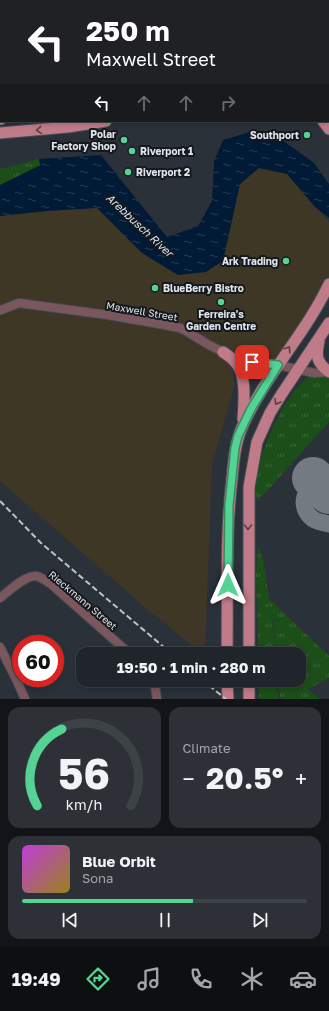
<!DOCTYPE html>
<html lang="en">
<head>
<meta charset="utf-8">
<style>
  :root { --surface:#20252b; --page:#2d3137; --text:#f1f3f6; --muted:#a2a5a9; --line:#3d4247; --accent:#54d395 }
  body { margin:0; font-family:"Golos Text",sans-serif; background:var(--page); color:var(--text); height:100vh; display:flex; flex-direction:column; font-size:15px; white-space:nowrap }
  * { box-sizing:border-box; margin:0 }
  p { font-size:13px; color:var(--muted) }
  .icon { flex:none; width:22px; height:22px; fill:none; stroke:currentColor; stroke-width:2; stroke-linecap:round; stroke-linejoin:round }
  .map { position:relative; height:699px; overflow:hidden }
  .details { display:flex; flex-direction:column; gap:8px; padding:8px; background:#121418; flex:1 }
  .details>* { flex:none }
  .hud { position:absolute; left:0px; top:0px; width:329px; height:122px; box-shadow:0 2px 6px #0003,0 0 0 1px var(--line); background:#202124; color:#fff; overflow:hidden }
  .speed { position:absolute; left:12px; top:635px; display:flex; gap:8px; font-size:20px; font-weight:700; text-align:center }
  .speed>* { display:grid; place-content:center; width:52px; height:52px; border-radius:50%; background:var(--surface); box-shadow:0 2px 6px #0003,0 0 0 1px var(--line); line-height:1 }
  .speed .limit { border:6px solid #d22; background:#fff; color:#111 }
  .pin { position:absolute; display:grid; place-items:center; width:34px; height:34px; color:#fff; margin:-17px; border-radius:8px; box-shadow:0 2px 6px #0006 }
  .me { position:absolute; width:44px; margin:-22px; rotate:0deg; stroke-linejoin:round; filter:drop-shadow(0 0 3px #0008) }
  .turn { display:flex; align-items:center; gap:14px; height:84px; padding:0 20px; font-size:18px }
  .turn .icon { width:52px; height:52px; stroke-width:2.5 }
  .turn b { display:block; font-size:28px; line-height:34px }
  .lanes { display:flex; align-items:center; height:38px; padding:0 20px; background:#0003; justify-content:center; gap:20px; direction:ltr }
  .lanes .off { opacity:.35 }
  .big { font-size:30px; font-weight:700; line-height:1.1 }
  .details .widget { flex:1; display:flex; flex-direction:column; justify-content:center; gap:6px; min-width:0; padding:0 14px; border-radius:12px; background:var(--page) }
  .details .dial { align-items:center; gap:0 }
  .dial svg { height:104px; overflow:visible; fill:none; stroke:var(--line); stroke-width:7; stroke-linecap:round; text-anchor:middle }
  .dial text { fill:var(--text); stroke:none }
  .song { display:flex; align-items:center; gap:12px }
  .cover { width:48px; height:48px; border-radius:6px; background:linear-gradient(135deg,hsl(290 70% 55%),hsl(50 70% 35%)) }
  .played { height:4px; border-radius:2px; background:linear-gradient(90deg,var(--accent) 60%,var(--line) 60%) }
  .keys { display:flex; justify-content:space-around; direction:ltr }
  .heat { display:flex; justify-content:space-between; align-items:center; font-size:22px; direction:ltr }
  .details .tiles { flex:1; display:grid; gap:8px; grid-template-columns:1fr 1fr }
  .widget:last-child { grid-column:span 2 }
  .trip { position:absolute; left:76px; top:647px; width:230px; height:40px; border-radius:12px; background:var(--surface); box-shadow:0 2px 6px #0003,0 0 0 1px var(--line); font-weight:700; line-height:40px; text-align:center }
  .tabs { display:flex; height:64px; justify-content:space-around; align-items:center; background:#0d0f11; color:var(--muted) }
  .tabs .icon { width:28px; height:28px }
  .tabs .selected { color:var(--accent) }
  .tabs b { font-size:18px; color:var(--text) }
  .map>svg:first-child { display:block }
  .commercial { fill:#3f3726 }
  .industrial { fill:url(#industrial-furrows) }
  .grass { fill:url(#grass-tufts) }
  .water { fill:url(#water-ripples) }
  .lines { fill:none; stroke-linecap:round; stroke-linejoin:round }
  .river { stroke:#011b36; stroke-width:11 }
  .taxiway { stroke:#747a81; stroke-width:17 }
  .runway { stroke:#747a81; stroke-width:42 }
  .minor-casing { stroke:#474e55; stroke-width:10 }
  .major-casing { stroke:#474e55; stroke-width:13 }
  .minor { stroke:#79575d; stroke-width:8 }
  .major { stroke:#c07b88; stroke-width:11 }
  .rail { stroke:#bdc3c9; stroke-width:2; stroke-dasharray:6 3; stroke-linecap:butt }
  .oneway { stroke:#594048 }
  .route-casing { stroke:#378961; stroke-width:10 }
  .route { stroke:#54d395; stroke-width:7 }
  .poi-dot { fill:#54d395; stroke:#15191d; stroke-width:1.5 }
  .labels { text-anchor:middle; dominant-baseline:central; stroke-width:4; stroke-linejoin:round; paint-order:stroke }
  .poi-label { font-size:10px; font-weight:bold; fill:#e0e5eb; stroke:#15191d; text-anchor:end }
  .street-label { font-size:10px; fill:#e0e5eb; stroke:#15191d }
  .water-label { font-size:11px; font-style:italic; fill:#d6e4f4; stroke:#15191d }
</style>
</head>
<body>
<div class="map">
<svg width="329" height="699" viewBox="0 0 329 699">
  <defs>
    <pattern id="industrial-furrows" width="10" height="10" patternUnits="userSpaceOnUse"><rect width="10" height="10" fill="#3b3546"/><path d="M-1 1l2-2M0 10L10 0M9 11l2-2" fill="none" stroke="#575261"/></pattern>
    <pattern id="grass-tufts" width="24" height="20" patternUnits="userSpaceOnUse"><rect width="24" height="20" fill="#1b4e18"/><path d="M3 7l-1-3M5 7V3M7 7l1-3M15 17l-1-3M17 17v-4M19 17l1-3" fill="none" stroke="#3c673a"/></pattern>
    <pattern id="water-ripples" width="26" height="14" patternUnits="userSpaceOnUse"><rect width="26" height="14" fill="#011b36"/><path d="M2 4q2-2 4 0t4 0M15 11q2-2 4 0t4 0" fill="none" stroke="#263c53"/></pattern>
  </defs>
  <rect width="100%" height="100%" fill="#2a3139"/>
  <path class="commercial" d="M259 168 287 174 329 222V284L278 365 239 360 215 350 234 365V388L212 463 205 654H202L146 608 0 481V216L47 211 97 208 142 253 178 275 205 272 223 261 240 184Z"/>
  <path class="industrial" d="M0 0H272V1H1L0 81Z"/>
  <path class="grass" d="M39 159 41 171 0 191V169Z
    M308 377H329V422L258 501C247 474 278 412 295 390 299 385 304 381 308 377Z
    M258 546 263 558 277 654H258L256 573Z
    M269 599 329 656V678L308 689 320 699H281L277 686 278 680H299V654H278Z
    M258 680H276V686L279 699H259Z"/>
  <path class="water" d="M253 131H270L314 163 329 184V218L315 207 287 174 259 168 240 184 223 261 206 272 178 275 142 253 97 208 47 211 0 216V191L41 171 39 159 101 155 167 237 198 226 212 201 214 161 223 140Z"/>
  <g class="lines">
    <path class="river" d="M0 191 41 171 53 172"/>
    <path class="taxiway" d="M319 484C302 488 299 509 313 519 318 522 324 523 329 524"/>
    <path class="runway" d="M313 478 329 493"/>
    <defs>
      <path id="minor" d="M43 0 44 1
        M183 1 186 0
        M1 310 19 303 108 315 165 325 180 328 186 331 209 345 239 360 278 365 314 373 329 372
        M0 598C8 592 25 575 36 576 41 577 46 581 51 584L130 654
        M0 647 17 681 25 699
        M154 680 157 699"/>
      <path id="major" d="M279 0V1
        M303 0V1
        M328 38 329 39
        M328 59 329 61
        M328 75H329
        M328 88H329
        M0 89H1
        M328 107 329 109
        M0 119H1
        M323 121 329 129
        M0 133 68 127 106 121
        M319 341C316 356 316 362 329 372
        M223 352C227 355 232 358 235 362 247 373 244 404 243 419
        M227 654C228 596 225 537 232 479 234 459 235 441 244 423 267 373 306 333 329 284
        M249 654V487L257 442 270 413 281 395 329 323
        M227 680 228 699
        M249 680V699"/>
    </defs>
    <use href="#minor" class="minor-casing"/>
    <use href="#major" class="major-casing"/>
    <use href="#minor" class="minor"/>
    <use href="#major" class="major"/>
    <path class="rail" d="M0 501 41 543 172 654
      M202 680 226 699"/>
  </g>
  <defs><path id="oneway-chevron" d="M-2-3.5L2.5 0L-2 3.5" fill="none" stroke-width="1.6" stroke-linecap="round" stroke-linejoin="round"/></defs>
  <g class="oneway">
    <use href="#oneway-chevron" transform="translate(39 130) rotate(175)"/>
    <use href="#oneway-chevron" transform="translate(288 349) rotate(-56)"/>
    <use href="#oneway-chevron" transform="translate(277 402) rotate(120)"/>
    <use href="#oneway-chevron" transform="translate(248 527) rotate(90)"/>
  </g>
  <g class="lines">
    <defs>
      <path id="route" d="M228 585 229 505 235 448 238 436 251 409 278 365 252 362"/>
    </defs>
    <use href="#route" class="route-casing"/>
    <use href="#route" class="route"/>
  </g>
  <g class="poi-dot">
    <circle cx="307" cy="135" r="4"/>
    <circle cx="124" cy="140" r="4"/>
    <circle cx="132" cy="151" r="4"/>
    <circle cx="128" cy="172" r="4"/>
    <circle cx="286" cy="261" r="4"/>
    <circle cx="155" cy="288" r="4"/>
    <circle cx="221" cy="302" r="4"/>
  </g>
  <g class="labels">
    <g class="poi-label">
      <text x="116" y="134">Polar<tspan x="116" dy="12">Factory Shop</tspan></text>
      <text x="299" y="135">Southport</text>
      <text x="140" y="151" text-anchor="start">Riverport 1</text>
      <text x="136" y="172" text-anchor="start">Riverport 2</text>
      <text x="278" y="261">Ark Trading</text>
      <text x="163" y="288" text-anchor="start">BlueBerry Bistro</text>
      <text x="221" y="314" text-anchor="middle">Ferreira's<tspan x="221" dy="12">Garden Centre</tspan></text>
    </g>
    <g class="street-label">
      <text transform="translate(142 311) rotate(10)">Maxwell Street</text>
      <text transform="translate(83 600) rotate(40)">Rieckmann Street</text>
    </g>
    <g class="water-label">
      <text transform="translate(140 225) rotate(43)">Arebbusch River</text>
    </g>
  </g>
</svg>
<div class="speed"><div class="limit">60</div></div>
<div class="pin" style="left:252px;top:362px;background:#d93025"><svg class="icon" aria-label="arrive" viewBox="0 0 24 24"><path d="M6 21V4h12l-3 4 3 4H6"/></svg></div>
<svg class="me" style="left:228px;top:585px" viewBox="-20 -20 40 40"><path d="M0-17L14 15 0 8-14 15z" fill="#54d395" stroke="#fff" stroke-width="4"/></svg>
<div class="trip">19:50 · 1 min · 280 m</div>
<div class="hud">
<div class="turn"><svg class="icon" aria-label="left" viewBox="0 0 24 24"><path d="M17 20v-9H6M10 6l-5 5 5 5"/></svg><div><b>250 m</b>Maxwell Street</div></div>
<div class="lanes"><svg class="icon" aria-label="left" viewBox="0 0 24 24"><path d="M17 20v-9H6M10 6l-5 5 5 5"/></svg><svg class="icon off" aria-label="ahead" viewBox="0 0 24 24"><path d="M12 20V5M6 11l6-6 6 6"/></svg><svg class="icon off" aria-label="ahead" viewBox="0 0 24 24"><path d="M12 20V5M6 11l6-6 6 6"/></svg><svg class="icon off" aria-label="right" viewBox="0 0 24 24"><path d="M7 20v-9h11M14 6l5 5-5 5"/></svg></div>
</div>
</div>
<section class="details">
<div class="tiles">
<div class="widget dial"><svg viewBox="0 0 100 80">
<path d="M14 69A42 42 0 1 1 86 69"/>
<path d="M14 69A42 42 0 0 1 33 10" stroke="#54d395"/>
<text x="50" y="56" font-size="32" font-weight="700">56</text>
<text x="50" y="72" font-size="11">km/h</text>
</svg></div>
<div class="widget"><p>Climate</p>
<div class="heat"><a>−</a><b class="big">20.5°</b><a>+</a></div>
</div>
<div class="widget">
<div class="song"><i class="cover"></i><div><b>Blue Orbit</b><p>Sona</p></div></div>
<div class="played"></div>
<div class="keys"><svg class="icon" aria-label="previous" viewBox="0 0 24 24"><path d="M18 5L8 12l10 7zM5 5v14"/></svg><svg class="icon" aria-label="pause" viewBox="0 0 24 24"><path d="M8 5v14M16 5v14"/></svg><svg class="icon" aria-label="next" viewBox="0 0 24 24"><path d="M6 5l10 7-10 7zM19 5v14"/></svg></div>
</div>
</div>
</section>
<nav class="tabs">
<b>19:49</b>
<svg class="icon selected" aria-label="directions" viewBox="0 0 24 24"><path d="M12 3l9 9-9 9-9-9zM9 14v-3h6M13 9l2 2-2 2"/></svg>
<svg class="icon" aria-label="music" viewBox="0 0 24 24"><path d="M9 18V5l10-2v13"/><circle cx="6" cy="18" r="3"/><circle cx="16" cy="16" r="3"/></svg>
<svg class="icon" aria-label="phone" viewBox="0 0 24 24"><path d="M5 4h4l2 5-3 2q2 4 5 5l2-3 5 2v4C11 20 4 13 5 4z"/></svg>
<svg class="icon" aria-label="climate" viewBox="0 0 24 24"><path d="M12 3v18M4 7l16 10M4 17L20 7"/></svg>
<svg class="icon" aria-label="car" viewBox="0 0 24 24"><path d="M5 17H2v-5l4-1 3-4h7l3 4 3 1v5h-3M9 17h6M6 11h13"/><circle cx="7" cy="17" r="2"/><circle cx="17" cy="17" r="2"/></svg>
</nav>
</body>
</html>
